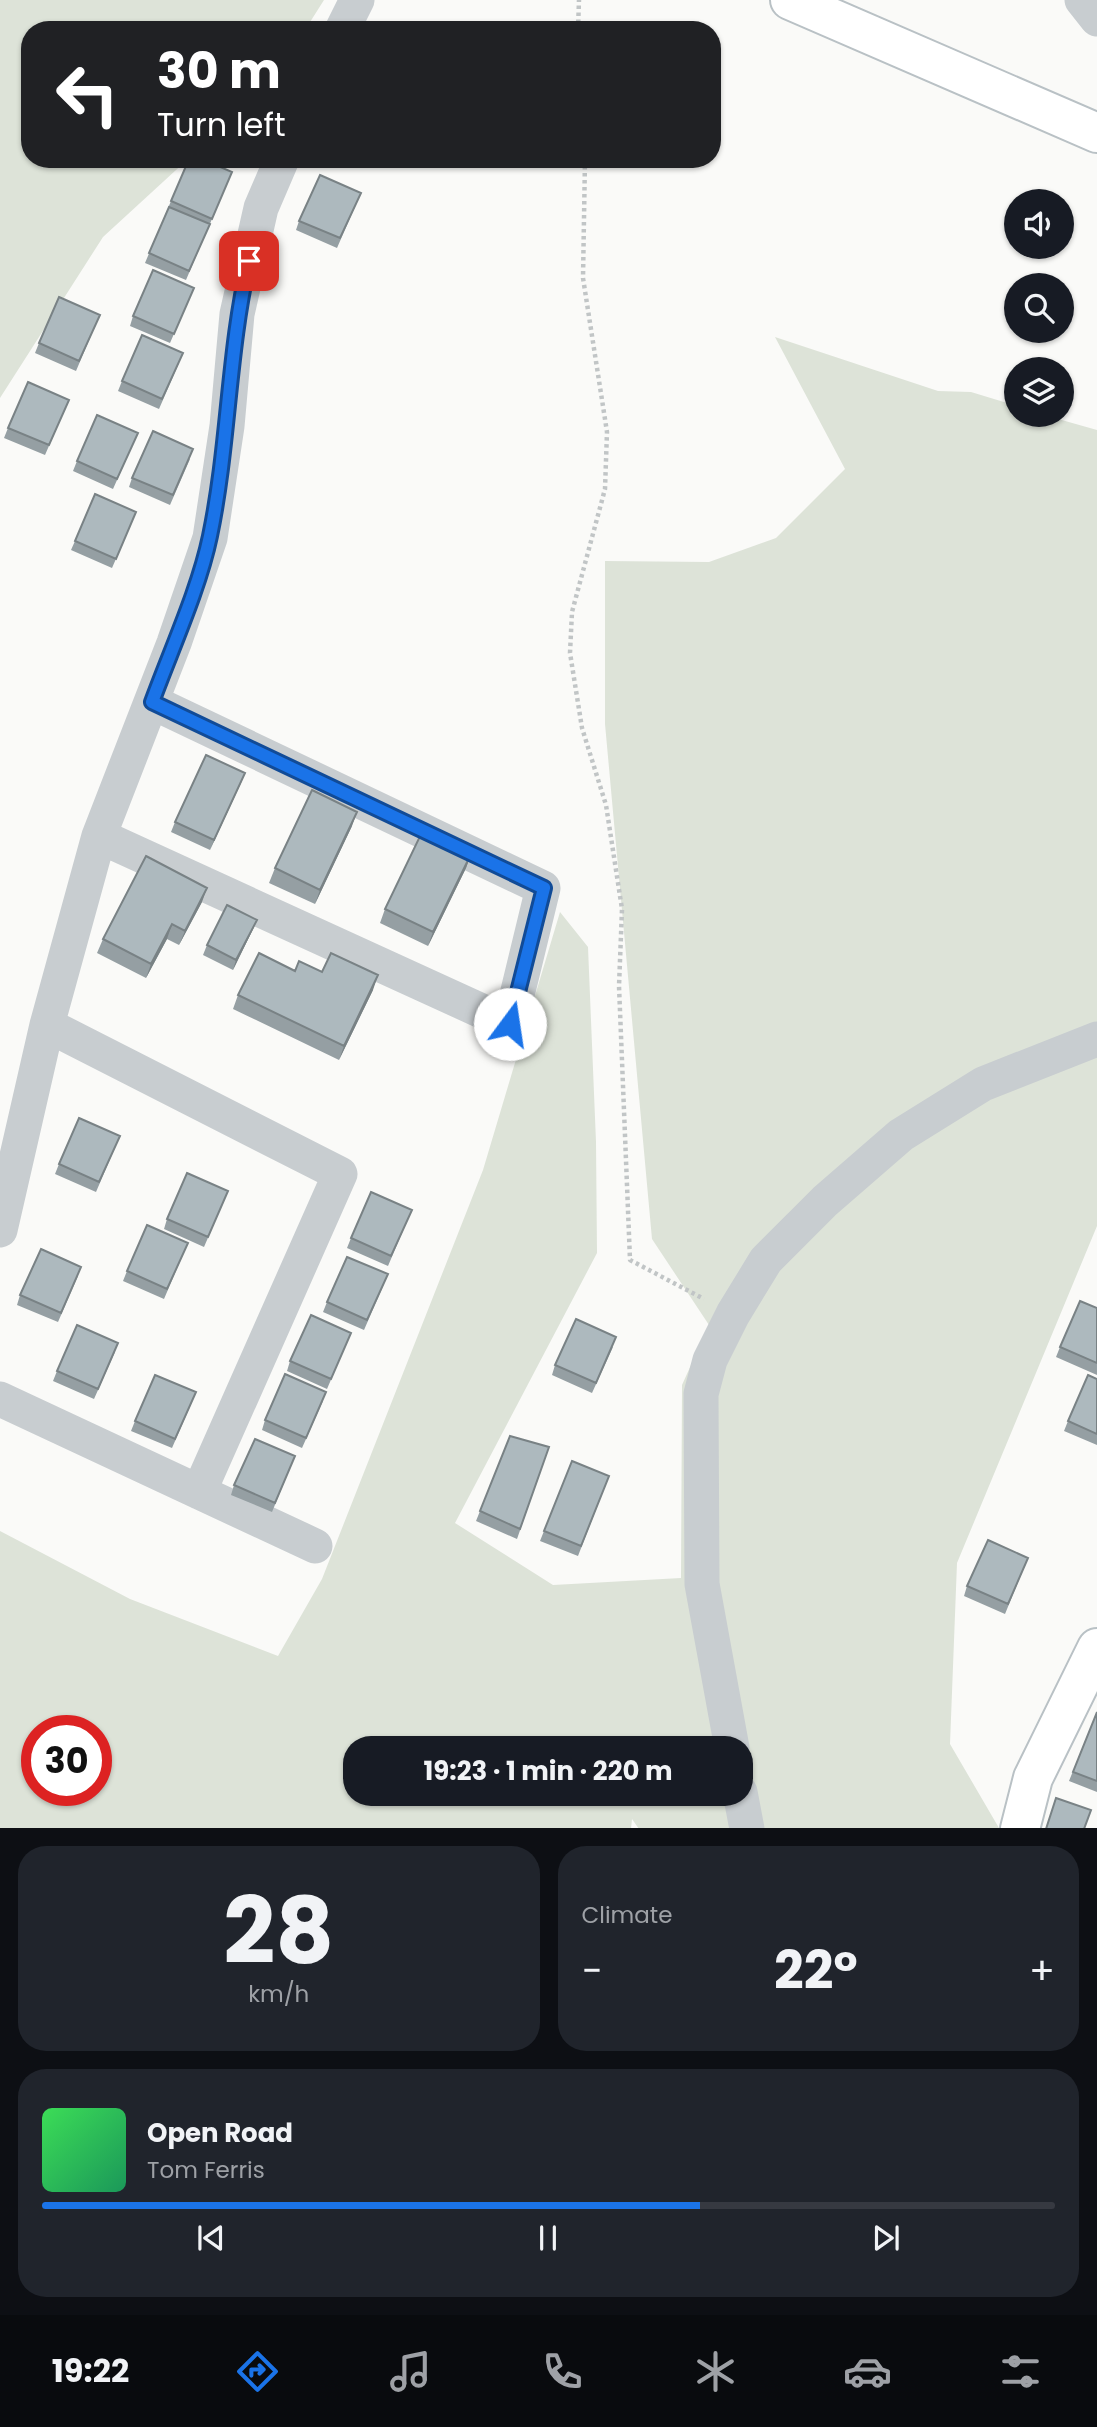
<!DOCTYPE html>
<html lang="en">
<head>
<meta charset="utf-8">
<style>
  :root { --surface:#171b24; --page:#20242c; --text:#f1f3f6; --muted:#9ea1a6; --line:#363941; --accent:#1a73e8 }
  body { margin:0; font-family:Poppins,sans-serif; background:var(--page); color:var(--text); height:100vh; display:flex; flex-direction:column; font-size:26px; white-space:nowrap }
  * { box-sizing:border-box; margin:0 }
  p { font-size:23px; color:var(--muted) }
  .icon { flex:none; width:38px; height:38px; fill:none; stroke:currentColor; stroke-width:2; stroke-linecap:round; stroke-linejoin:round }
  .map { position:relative; height:1828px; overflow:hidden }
  .details { display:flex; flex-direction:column; gap:18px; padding:18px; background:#0d0f14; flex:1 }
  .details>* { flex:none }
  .top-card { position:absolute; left:21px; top:21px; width:700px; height:147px; border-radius:28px; box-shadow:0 2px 5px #0004; background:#202124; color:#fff; overflow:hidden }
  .controls { position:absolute; left:1004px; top:189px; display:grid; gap:14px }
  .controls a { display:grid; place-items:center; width:70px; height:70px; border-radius:50%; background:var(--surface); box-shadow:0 2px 5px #0004; font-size:35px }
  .speed { position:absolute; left:21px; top:1715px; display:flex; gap:14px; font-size:35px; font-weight:700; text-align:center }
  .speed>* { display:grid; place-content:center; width:91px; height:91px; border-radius:50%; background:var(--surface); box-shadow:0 2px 5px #0004; line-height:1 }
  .speed .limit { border:10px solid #d22; background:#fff; color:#111 }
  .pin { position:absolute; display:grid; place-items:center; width:60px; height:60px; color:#fff; margin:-30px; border-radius:14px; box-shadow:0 4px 10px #0006 }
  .me { position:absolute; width:77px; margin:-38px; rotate:14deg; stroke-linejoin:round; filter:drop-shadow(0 0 5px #0008) }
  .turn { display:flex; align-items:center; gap:24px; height:147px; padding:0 21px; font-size:32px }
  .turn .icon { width:91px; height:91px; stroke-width:2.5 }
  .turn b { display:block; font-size:49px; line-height:60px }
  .big { font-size:52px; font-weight:700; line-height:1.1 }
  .details .tile { flex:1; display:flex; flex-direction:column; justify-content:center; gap:10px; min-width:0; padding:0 24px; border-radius:28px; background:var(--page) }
  .details .dial { align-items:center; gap:0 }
  .dial b { font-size:91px; line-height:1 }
  .song { display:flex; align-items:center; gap:21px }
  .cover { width:84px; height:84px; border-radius:10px; background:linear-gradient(135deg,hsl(130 70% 55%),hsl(150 70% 35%)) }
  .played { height:7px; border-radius:4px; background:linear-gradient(90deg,var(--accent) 65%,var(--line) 65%) }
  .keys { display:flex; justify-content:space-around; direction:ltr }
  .heat { display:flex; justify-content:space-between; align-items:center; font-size:38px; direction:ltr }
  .details .tiles { flex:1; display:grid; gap:18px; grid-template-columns:1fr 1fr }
  .tile:last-child { grid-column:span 2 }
  .trip { position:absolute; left:343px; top:1736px; width:410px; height:70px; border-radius:28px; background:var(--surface); box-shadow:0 2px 5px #0004; font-weight:700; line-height:70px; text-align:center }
  .tab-bar { display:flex; height:112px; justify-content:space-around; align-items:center; background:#090b0e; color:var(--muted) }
  .tab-bar .icon { width:49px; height:49px }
  .tab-bar .on { color:var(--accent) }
  .tab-bar b { font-size:32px; color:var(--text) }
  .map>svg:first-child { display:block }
  .green { fill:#dde3d8; fill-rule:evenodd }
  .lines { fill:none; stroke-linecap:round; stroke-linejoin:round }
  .secondary-casing { stroke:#b9c1c5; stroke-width:42 }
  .path { stroke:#c1c5c6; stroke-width:4.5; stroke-dasharray:3.5 3.5; stroke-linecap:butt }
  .street { stroke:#c8cdd0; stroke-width:35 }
  .secondary { stroke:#fff; stroke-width:38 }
  .wall { fill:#959fa3 }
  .shaded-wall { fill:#798285 }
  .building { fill:#adb9be; stroke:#798285; stroke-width:2 }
  .route-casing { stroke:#114b97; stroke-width:18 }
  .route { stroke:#1a73e8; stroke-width:12 }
</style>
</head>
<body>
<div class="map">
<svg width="1097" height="1829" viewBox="0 0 1097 1829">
  <rect width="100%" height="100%" fill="#fafaf8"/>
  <path class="green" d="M0 0H324L305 30H30V159H188L103 237 0 398Z
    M775 337 938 391 971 392 1017 406V415H1044L1097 430V1226L957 1563 950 1744 999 1828 639 1829 632 1819 631 1829 0 1828V1531L130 1599 278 1656 322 1579 483 1170 560 912 588 947 596 1142 597 1253 455 1523 553 1585 681 1578 682 1385 709 1325 652 1239 605 724V561L709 562 776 538 845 469ZM37 1731H96V1790H37ZM355 1748H740V1794H355Z"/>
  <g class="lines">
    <defs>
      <path id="secondary" d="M790 0 1097 133
        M1020 1829 1033 1778 1097 1648"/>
    </defs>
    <use href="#secondary" class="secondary-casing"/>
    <path class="path" d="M578 30 579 0
      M585 159 583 278 607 432 605 489 572 612 570 653 582 728 606 805 622 909 619 986 630 1260 704 1299"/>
    <path class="street" d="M1082 0 1097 19
      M342 30 357 0
      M99 836 510 1024 543 888 152 702
      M47 1025 340 1174 199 1492
      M0 1230 47 1025 99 836 174 643 210 538 227 426 237 314 261 208 282 159
      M0 1399 315 1546
      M732 1748 702 1584 701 1394 710 1360 733 1314 766 1260 825 1201 901 1135 983 1084 1097 1039
      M740 1792 747 1829"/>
    <use href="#secondary" class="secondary"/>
  </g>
  <path class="wall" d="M232 172 186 280 145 263 171 201Z
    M361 193 337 248 296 230 299 221Z
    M194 288 170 343 130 326 133 316Z
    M96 324 76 371 35 353 39 343Z
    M179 363 159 409 118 391 122 381Z
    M69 400 45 455 4 438 8 428Z
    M134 442 113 489 73 471 77 461Z
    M190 459 170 505 129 487 132 478Z
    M132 522 112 568 71 550 75 541Z
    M245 773 210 850 171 832 175 822Z
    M352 826 315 904 269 883 275 868Z
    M471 854 466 868 428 946 380 923 385 909Z
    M202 902 179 945 167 939 146 978 97 953 103 939Z
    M257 920 253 929 233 970 203 955 207 945Z
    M295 971 322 972 373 990 339 1060 233 1009 238 995Z
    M120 1136 96 1192 55 1174 59 1164Z
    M228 1191 204 1247 164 1229 167 1219Z
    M408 1219 388 1266 347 1248 351 1238Z
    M188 1243 164 1299 123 1281 127 1271Z
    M78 1276 58 1322 17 1305 20 1295Z
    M384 1284 364 1330 323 1312 327 1302Z
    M1097 1308V1375L1056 1357 1060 1347Z
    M351 1333 327 1389 287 1371 290 1361Z
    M613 1347 592 1393 552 1375 555 1365Z
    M115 1352 94 1399 53 1381 57 1371Z
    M1097 1379V1445L1064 1431 1068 1421Z
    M323 1401 302 1448 262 1430 265 1420Z
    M192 1402 172 1448 131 1431 135 1421Z
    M549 1447 517 1539 476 1521 480 1511Z
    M295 1456 272 1512 231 1495 234 1485Z
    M572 1461 609 1476 578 1556 540 1541Z
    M1028 1558 1005 1614 964 1596 967 1586Z
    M1097 1712V1792L1069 1781Z"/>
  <path class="shaded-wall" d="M245 773 241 783 210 850 214 840Z
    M357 812 352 826 315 904 320 890Z
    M471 854 466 868 428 946 433 932Z
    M207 888 202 902 179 945 185 931Z
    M257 920 253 929 233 970 236 960Z
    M172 924 167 939 146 978 151 964Z
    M378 975 373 990 339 1060 344 1046Z"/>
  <path class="building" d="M189 159H202L232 172 212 219 171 201Z
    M320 175 361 193 340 238 299 221Z
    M169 207 210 224 189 271 149 253Z
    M153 270 194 288 174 334 133 316Z
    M59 297 100 315 79 361 39 343Z
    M142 335 183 353 162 399 122 381Z
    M28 382 69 400 49 445 8 428Z
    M97 415 138 433 117 479 77 461Z
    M153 431 193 449 173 495 132 478Z
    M95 494 136 512 116 559 75 541Z
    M206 755 245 773 214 840 175 822Z
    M312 790 357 812 320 890 275 868Z
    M423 830 471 854 433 932 385 909Z
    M146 856 207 888 185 931 172 924 151 964 103 939Z
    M227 905 257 920 236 960 207 945Z
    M259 953 295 971 299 961 322 972 331 953 378 975 344 1046 238 995Z
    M79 1118 120 1136 99 1182 59 1164Z
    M187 1173 228 1191 208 1237 167 1219Z
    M371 1192 412 1210 391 1256 351 1238Z
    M147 1225 188 1243 167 1289 127 1271Z
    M41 1249 81 1267 61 1313 20 1295Z
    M347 1257 388 1274 367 1320 327 1302Z
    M1080 1301 1097 1308V1363L1060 1347Z
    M311 1315 351 1333 331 1379 290 1361Z
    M576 1319 616 1337 596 1383 555 1365Z
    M77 1325 118 1343 98 1389 57 1371Z
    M285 1374 326 1392 306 1438 265 1420Z
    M155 1375 196 1392 175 1439 135 1421Z
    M1088 1375 1097 1379V1434L1068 1421Z
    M510 1436 549 1447 520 1529 480 1511Z
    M255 1439 295 1456 275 1503 234 1485Z
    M572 1461 609 1476 581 1546 544 1531Z
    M988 1540 1028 1558 1008 1604 967 1586Z
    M1097 1712V1781L1073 1772Z
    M1056 1798 1091 1810 1084 1829H1046Z"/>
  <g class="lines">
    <defs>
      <path id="route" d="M249 261C228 351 229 445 210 536 199 589 171 650 152 702L544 888 510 1024"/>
    </defs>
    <use href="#route" class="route-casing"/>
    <use href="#route" class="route"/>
  </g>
</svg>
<div class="controls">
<a><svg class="icon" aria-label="sound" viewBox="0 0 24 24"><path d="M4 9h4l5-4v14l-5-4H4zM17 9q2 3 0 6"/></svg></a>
<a><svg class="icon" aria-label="search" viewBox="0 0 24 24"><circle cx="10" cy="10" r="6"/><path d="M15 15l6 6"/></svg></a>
<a><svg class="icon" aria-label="layers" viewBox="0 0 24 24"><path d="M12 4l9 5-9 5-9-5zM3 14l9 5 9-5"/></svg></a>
</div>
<div class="speed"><div class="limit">30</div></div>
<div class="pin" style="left:249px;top:261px;background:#d93025"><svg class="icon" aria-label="arrive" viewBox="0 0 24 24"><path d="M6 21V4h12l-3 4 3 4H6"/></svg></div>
<svg class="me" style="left:510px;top:1024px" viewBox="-20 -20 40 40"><circle r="19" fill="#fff"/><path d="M0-13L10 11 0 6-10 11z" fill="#1a73e8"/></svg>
<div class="trip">19:23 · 1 min · 220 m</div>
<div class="top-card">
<div class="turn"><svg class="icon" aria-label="left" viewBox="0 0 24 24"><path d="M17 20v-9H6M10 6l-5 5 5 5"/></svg><div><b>30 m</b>Turn left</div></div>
</div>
</div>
<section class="details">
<div class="tiles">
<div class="tile dial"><b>28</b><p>km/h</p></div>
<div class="tile"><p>Climate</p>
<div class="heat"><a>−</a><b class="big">22°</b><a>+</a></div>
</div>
<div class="tile">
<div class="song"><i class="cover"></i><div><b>Open Road</b><p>Tom Ferris</p></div></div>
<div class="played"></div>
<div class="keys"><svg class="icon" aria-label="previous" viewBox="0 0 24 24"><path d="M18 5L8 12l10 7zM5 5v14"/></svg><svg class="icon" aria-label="pause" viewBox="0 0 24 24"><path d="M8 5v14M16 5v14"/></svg><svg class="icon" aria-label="next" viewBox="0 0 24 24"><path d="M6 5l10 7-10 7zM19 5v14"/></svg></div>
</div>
</div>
</section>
<nav class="tab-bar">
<b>19:22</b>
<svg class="icon on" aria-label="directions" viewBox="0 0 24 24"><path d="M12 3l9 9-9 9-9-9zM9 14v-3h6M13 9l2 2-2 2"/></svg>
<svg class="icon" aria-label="music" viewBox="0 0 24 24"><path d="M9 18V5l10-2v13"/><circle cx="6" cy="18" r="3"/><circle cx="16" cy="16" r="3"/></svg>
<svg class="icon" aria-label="phone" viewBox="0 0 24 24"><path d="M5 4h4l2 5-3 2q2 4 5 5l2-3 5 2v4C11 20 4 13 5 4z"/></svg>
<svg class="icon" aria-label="climate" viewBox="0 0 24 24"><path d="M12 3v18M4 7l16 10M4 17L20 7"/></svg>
<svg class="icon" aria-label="car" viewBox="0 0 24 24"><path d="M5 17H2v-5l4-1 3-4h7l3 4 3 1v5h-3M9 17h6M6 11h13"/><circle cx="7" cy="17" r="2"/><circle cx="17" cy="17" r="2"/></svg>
<svg class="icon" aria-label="filters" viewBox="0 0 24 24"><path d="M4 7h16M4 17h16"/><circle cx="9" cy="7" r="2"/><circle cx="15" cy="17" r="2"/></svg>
</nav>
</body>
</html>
